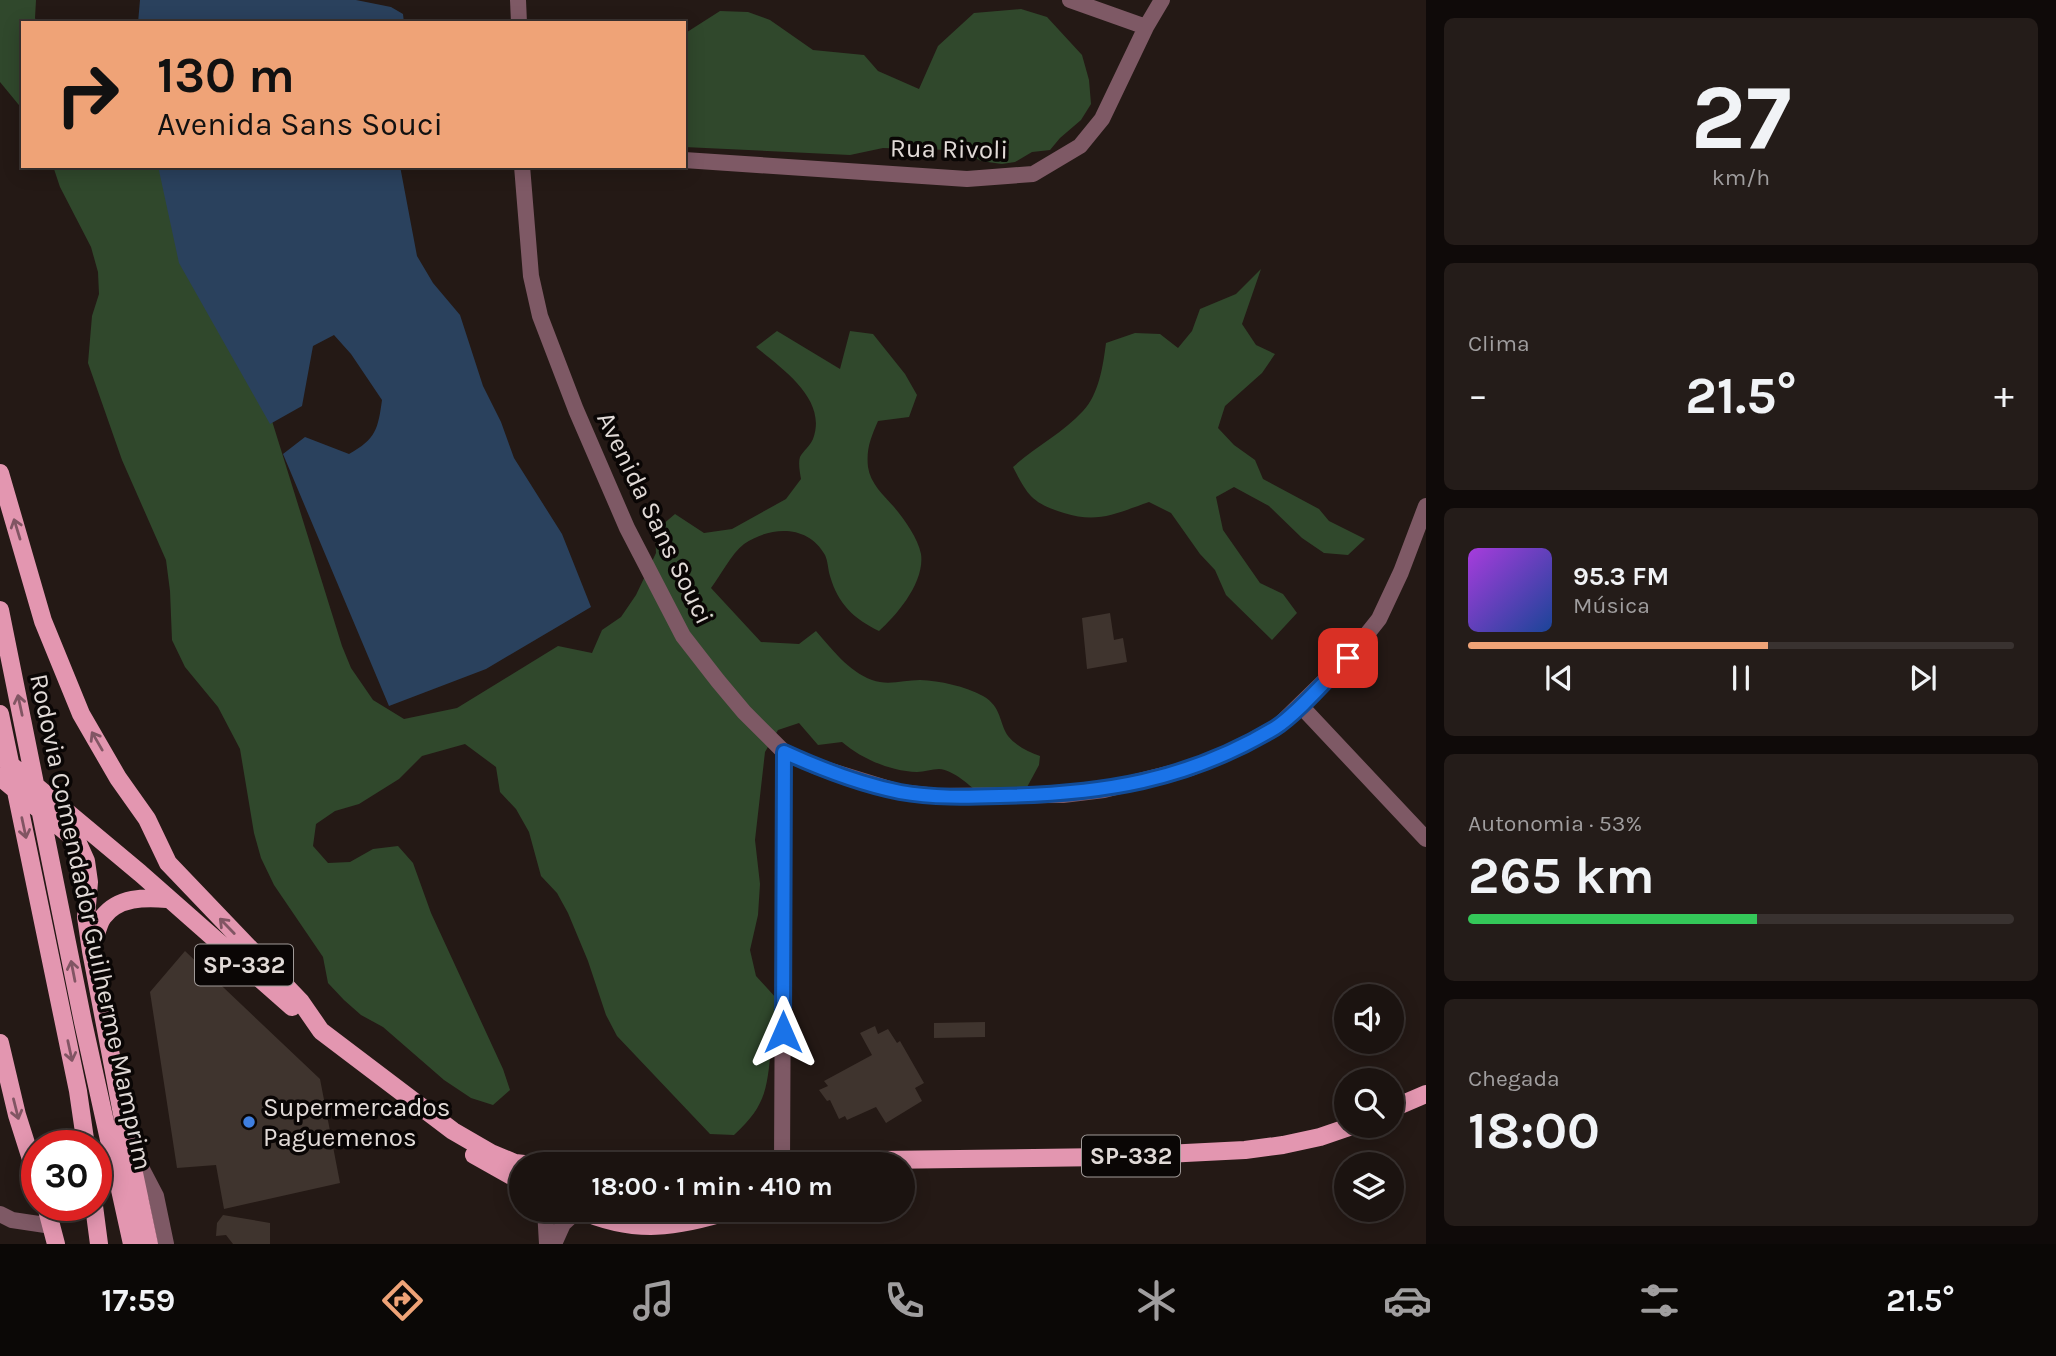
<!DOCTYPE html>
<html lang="pt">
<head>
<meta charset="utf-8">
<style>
  :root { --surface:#1b1310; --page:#241c19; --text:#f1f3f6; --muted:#a09e9f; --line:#393230; --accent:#efa377 }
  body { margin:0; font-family:Karla,sans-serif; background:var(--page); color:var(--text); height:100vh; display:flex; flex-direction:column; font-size:26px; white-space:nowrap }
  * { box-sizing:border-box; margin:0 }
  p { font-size:23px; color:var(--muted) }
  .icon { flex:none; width:38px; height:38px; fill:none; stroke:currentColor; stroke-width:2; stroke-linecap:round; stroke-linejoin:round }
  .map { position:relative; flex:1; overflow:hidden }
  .side { display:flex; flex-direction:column; gap:18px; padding:18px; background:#0f0a09; width:630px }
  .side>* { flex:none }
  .guide { position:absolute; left:21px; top:21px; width:665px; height:147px; border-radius:0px; box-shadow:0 4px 18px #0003,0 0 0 2px var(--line); background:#efa377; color:#111; overflow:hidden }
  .buttons { position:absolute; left:1334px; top:984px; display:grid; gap:14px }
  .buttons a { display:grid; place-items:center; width:70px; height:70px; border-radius:50%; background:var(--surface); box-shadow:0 4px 18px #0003,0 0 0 2px var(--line); font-size:35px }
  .speed { position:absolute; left:21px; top:1130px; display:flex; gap:14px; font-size:35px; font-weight:700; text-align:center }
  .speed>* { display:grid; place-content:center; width:91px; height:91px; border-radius:50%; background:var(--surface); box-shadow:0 4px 18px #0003,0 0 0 2px var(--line); line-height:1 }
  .speed .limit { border:10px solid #d22; background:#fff; color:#111 }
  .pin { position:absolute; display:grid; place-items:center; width:60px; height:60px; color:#fff; margin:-30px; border-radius:14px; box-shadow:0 4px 10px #0006 }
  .me { position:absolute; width:77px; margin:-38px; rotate:0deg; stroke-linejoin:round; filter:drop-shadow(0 0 5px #0008) }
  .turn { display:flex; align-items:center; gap:24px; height:147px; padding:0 21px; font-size:32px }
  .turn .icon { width:91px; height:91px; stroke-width:2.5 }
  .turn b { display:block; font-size:49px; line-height:60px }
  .big { font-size:52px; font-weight:700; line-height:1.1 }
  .side .card { flex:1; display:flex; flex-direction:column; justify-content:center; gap:10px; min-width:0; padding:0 24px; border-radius:10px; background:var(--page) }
  .side .dial { align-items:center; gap:0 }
  .dial b { font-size:91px; line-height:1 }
  .song { display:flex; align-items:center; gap:21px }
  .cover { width:84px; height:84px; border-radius:10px; background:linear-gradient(135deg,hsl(280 70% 55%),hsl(220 70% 35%)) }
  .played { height:7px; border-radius:4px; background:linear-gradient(90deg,var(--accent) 55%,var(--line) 55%) }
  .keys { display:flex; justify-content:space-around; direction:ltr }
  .heat { display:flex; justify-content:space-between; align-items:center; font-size:38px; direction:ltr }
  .charge { height:10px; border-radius:5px; background:linear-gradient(90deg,#34c759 53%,var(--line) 0) }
  .trip { position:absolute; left:509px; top:1152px; width:406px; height:70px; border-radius:35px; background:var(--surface); box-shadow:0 4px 18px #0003,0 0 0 2px var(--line); font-weight:700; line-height:70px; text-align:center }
  .tab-bar { display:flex; height:112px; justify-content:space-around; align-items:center; background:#0b0806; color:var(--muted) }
  .tab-bar .icon { width:49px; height:49px }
  .tab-bar .current { color:var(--accent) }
  .tab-bar b { font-size:32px; color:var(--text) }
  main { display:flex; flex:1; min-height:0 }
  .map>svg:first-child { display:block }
  .forest { fill:#30482c }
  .water { fill:#2a415d }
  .building { fill:#3f342e }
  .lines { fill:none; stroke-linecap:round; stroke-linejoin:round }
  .minor { stroke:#7e5965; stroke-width:16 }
  .major { stroke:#e396b0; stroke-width:18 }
  .oneway { stroke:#815563 }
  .route-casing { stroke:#114b97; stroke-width:18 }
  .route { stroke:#1a73e8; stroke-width:12 }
  .shop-dot { fill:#3f7fe0; stroke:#0a0605; stroke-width:2.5 }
  .labels { text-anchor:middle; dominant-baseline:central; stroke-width:7; stroke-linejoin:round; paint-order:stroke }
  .shield { fill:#0a0605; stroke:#a09a98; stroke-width:2 }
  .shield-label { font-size:24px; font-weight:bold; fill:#e1dad7 }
  .street-label { font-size:26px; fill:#e1dad7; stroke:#0a0605 }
  .poi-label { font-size:26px; fill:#e1dad7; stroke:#0a0605; text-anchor:start }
</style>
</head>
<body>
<main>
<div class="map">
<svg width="1426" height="1244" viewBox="0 0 1426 1244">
  <rect width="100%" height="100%" fill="#241915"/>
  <path class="forest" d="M0 0H36L35 18 37 23H23V110L0 82Z
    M1021 9 1047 17 1082 55 1089 80 1091 104 1081 120 1060 138 1050 150 1032 152 1015 162 1002 164 981 161 966 153 949 150 883 148 850 155 684 147V34L720 11 748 12 770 20 813 50 864 55 878 71 919 89 938 46 974 13Z
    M53 166H156L164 173 221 257 342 646 351 668 373 700 404 719 457 708 558 646 592 653 602 630 621 617 636 595 656 553 655 531 675 514 704 533 732 529 786 499 801 479C800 473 798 463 800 457 803 451 810 446 813 439 828 399 782 369 756 347L777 331 840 369 850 331 873 334 905 374 917 395 909 417 878 421C871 437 866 449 868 467 870 483 884 496 894 507 904 519 918 538 921 554 925 582 897 615 879 631 854 619 838 604 830 576 828 570 828 561 825 555 808 524 770 526 744 544 731 554 721 575 711 588L761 642 799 644 816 631C832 649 848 671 872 680 888 686 904 680 920 680 940 681 965 686 983 696 1002 707 999 723 1008 736 1016 746 1029 752 1040 756L1039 765 1026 789 981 795C970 786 954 770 939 769 932 769 924 772 917 772 890 771 862 759 842 742L818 745 799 723 778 730 765 752 755 840 760 884 758 915 750 950 756 976 777 999C775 1015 772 1032 771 1048 767 1089 766 1106 734 1135L710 1134 617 1036 606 1015 588 961 568 913 557 893 541 876 529 832 516 809 500 792 496 767 465 744 422 756 399 779 359 804 335 811 316 824 313 846 328 863 350 862 373 849 398 846 413 863 431 913 503 1069 510 1090 493 1105 471 1098 444 1080 383 1027 361 1015 344 1000 328 983 323 957 274 885 261 858 254 833 240 749 218 707 185 667 172 640 170 591 166 560 122 460 88 363 92 316 99 294 98 272 91 247 60 187Z
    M1261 269 1242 324 1256 345 1275 354 1262 373 1225 406 1218 428 1234 445 1255 460 1263 479 1319 509 1329 521 1365 539 1348 555 1324 553 1302 538 1269 506 1234 487 1216 497 1223 530 1260 583 1283 594 1297 613 1272 640 1226 595 1215 570 1200 554 1171 513 1149 502C1117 513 1098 524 1064 513 1032 503 1028 496 1013 467 1035 447 1063 433 1083 411 1099 394 1103 366 1106 343L1135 333 1160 334 1178 348 1192 331 1200 309 1236 294Z"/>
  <path class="water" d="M140 0H356L391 7 403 14 404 23H138Z
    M158 166H400L417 256 433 283 460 315 483 386 501 422 514 458 562 534 591 607 486 669 389 706 283 454 305 437 349 454C376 439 378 429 382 400L351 354 334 335 313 346 302 406 270 424 179 263Z"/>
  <path class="building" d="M1110 613 1114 640 1123 638 1127 662 1087 669 1082 618Z
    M185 951 320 1079 340 1183 224 1209 216 1165 177 1168 150 992Z
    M985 1022V1037L934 1038V1023Z
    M875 1026 878 1034 888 1029 897 1043 900 1041 924 1083 915 1088 922 1101 886 1123 876 1107 847 1120 845 1116 839 1119 830 1100 827 1101 819 1090 828 1086 824 1081 872 1055 860 1033Z
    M223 1215 270 1223V1244H233L226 1235 216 1236 217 1223Z"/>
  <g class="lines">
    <path class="minor" d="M518 0 519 23
      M1070 0 1146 27
      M684 160 967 179 1033 174 1080 146 1102 119 1146 27 1162 0
      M522 166 531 276 540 316 576 410 627 528 683 636 718 681 744 712 784 752 815 766 899 792 937 796 1063 795 1104 790 1191 768 1238 748 1278 726 1348 658 1379 619 1401 572 1426 506
      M1300 705 1426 839
      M133 1152 156 1196 166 1244
      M782 1163 784 752
      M545 1209 547 1244
      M0 1214 12 1220 52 1226
      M554 1244 563 1224 578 1210"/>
    <path class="major" d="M0 473 43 621 81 714 118 778 147 819 168 863 301 1002 321 1031 453 1131 491 1153 515 1163 524 1164
      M0 610 83 1022 132 1244
      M0 714 78 1091 86 1146
      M0 756 140 873 292 1007
      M0 777 77 841 86 861 89 882 86 917 91 951 127 1140 149 1244
      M93 944C96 936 98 924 103 917 118 897 145 897 167 899
      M0 1043 17 1115 37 1178
      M1391 1109 1426 1094
      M474 1155 522 1182
      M568 1164 1106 1157 1245 1150 1283 1145 1320 1137 1355 1125
      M46 1206 56 1244
      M94 1206 99 1244
      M577 1209C635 1235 677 1228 736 1209"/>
  </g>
  <defs><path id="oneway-shaft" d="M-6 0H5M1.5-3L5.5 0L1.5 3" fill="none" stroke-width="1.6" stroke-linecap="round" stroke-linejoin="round" transform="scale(1.75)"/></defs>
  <g class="oneway">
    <use href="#oneway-shaft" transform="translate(17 529) rotate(-107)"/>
    <use href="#oneway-shaft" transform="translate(20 705) rotate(-102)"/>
    <use href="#oneway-shaft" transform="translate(97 741) rotate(-120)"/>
    <use href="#oneway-shaft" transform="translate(24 828) rotate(78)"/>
    <use href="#oneway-shaft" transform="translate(227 926) rotate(-134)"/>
    <use href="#oneway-shaft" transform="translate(73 971) rotate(-101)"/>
    <use href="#oneway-shaft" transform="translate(70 1051) rotate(78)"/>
    <use href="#oneway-shaft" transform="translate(16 1109) rotate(76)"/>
  </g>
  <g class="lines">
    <defs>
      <path id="route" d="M783 1032 784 752C821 769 860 784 900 792 933 798 967 797 1000 796 1101 794 1187 781 1275 728 1296 715 1329 677 1348 658"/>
    </defs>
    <use href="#route" class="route-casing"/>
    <use href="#route" class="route"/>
  </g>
  <circle class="shop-dot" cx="249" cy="1122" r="7"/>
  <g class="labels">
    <g class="shield">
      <rect x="195" y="944.5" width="98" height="41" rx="5"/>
      <rect x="1082" y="1135.5" width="98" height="41" rx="5"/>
    </g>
    <g class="shield-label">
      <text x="244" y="965">SP-332</text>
      <text x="1131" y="1156">SP-332</text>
    </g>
    <g class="street-label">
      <text transform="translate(949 149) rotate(1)">Rua Rivoli</text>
      <text transform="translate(655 518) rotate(64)">Avenida Sans Souci</text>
      <text transform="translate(91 922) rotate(78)">Rodovia Comendador Guilherme Mamprim</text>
    </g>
    <g class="poi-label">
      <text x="263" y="1107">Supermercados<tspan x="263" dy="30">Paguemenos</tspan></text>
    </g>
  </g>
</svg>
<div class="buttons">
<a><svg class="icon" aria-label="sound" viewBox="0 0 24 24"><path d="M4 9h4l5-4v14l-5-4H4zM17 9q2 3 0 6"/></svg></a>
<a><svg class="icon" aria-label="search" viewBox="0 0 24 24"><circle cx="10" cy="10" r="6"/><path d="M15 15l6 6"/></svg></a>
<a><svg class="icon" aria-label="layers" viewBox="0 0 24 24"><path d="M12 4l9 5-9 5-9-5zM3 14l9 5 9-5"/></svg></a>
</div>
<div class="speed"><div class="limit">30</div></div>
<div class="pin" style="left:1348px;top:658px;background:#d93025"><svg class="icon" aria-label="arrive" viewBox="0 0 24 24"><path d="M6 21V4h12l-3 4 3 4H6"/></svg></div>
<svg class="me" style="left:783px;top:1032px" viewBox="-20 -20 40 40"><path d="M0-17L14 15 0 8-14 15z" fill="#1a73e8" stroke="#fff" stroke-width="4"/></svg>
<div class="trip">18:00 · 1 min · 410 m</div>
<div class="guide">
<div class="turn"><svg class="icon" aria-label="right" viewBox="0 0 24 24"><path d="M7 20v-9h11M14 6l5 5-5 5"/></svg><div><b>130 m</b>Avenida Sans Souci</div></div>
</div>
</div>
<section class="side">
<div class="card dial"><b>27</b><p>km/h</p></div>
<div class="card"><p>Clima</p>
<div class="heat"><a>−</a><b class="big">21.5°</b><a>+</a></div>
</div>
<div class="card">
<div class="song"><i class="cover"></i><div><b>95.3 FM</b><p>Música</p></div></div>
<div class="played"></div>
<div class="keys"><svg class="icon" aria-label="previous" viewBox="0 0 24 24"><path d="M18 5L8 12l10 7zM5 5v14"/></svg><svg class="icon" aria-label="pause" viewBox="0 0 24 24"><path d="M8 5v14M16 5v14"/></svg><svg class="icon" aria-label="next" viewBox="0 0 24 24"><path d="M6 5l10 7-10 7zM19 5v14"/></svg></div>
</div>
<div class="card"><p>Autonomia · 53%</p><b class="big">265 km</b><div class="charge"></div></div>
<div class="card"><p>Chegada</p><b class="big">18:00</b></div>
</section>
</main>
<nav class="tab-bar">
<b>17:59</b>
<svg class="icon current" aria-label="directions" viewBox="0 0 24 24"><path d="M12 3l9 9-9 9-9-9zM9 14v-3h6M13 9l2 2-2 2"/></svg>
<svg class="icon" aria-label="music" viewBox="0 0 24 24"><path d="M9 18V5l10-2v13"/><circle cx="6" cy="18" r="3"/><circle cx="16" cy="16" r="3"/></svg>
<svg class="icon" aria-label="phone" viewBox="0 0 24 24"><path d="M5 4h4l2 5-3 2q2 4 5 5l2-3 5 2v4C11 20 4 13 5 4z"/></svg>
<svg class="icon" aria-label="climate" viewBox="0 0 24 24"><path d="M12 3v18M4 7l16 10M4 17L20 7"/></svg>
<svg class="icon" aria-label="car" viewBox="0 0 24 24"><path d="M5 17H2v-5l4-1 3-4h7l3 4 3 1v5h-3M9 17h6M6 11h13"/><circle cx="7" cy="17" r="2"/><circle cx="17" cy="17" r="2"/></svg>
<svg class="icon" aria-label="filters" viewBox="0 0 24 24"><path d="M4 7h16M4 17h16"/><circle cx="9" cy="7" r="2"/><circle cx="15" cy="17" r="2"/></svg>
<b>21.5°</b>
</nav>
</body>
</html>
